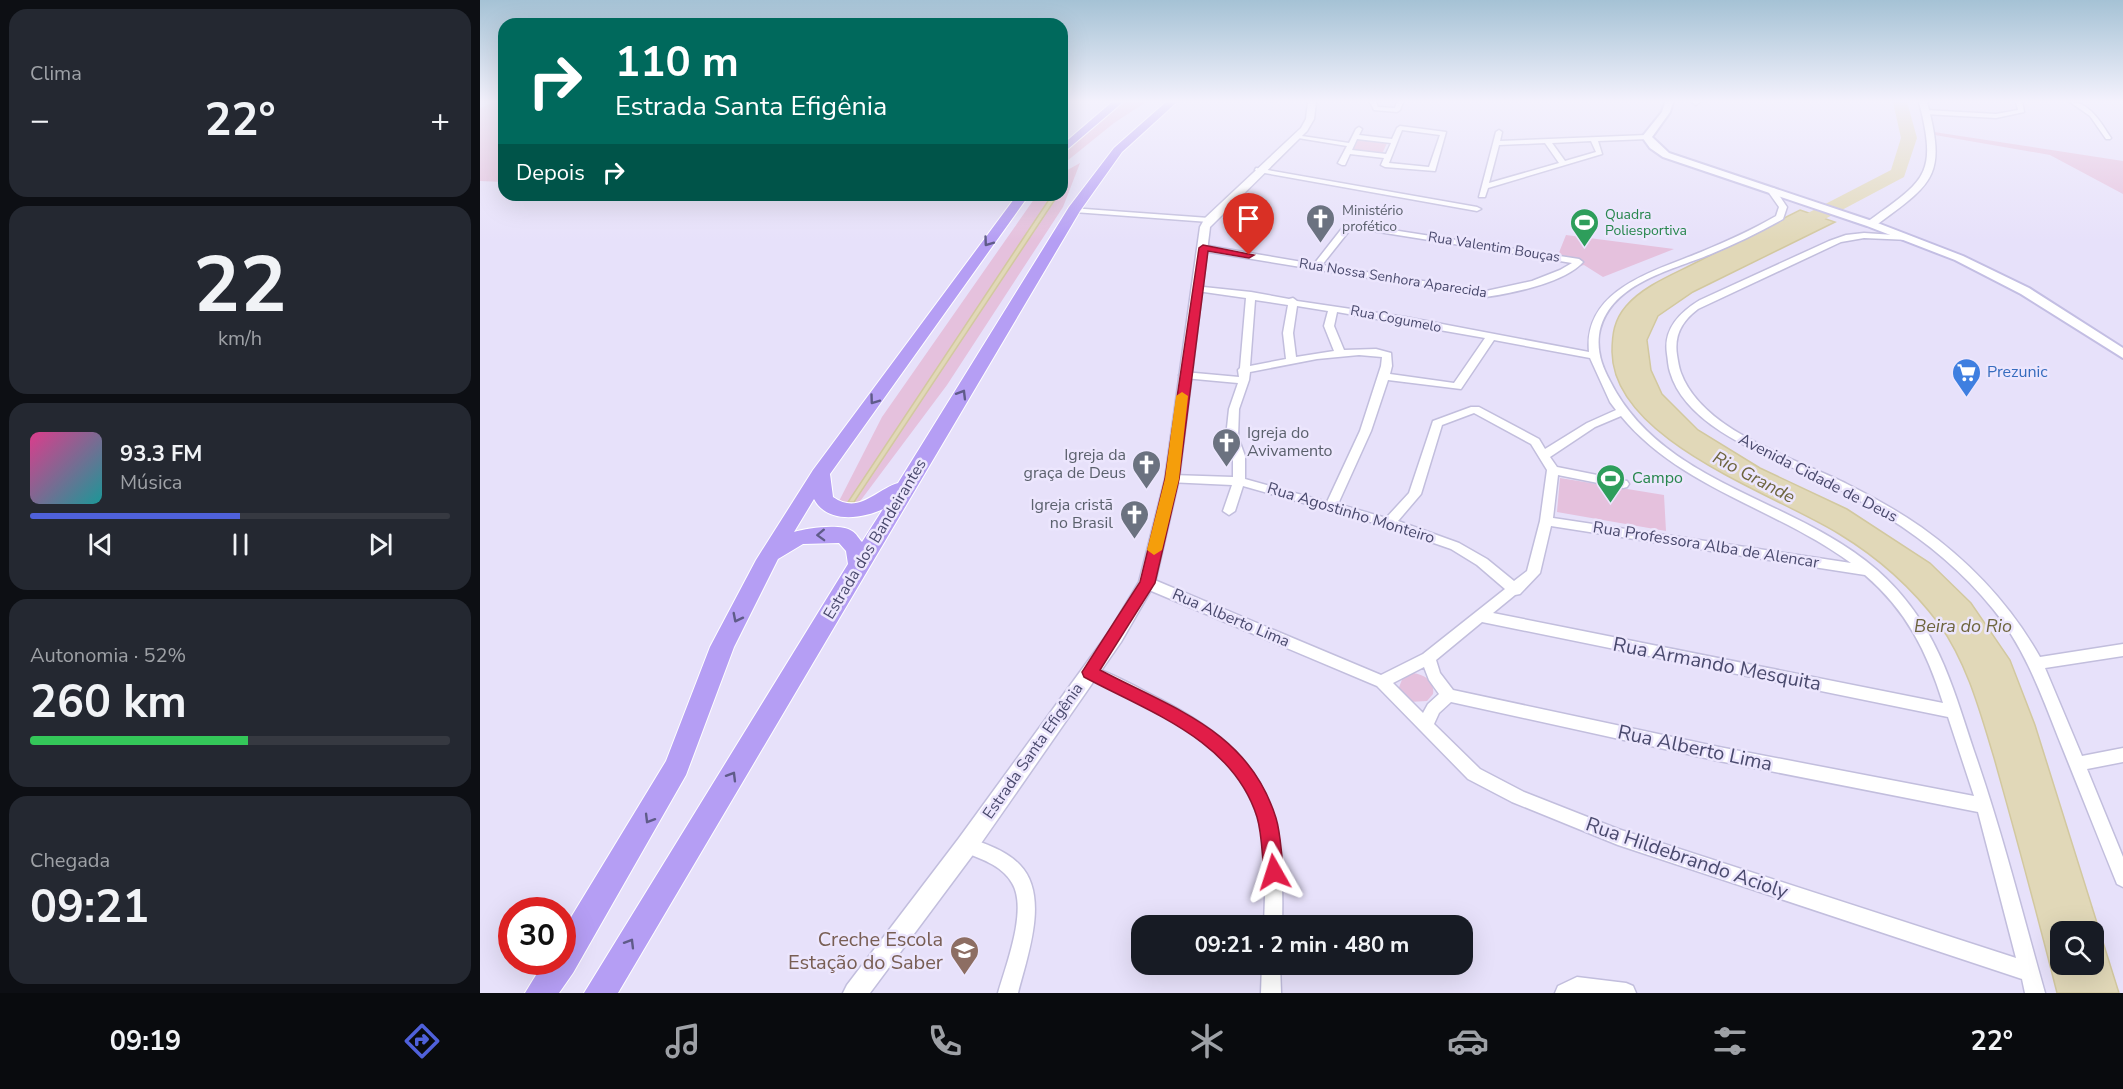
<!DOCTYPE html>
<html lang="pt">
<head>
<meta charset="utf-8">
<style>
  :root { --surface:#171b24; --page:#242831; --text:#f1f3f6; --muted:#9ea1a6; --line:#363941; --accent:#4f61da }
  body { margin:0; font-family:"Nunito Sans",sans-serif; background:var(--page); color:var(--text); height:100vh; display:flex; flex-direction:column; font-size:22px; white-space:nowrap }
  * { box-sizing:border-box; margin:0 }
  p { font-size:20px; color:var(--muted) }
  .icon { flex:none; width:33px; height:33px; fill:none; stroke:currentColor; stroke-width:2; stroke-linecap:round; stroke-linejoin:round }
  .map { position:relative; flex:1; overflow:hidden }
  .side { display:flex; flex-direction:column; gap:9px; padding:9px; background:#0d0f14; width:480px }
  .side>* { flex:none }
  .guide { position:absolute; left:18px; top:18px; width:570px; height:183px; border-radius:18px; box-shadow:0 6px 24px #0002; background:#00695c; color:#fff; overflow:hidden }
  .tools { position:absolute; left:1570px; top:921px; display:grid; gap:12px }
  .tools a { display:grid; place-items:center; width:54px; height:54px; border-radius:12px; background:var(--surface); box-shadow:0 6px 24px #0002; font-size:30px }
  .speed { position:absolute; left:18px; top:897px; display:flex; gap:12px; font-size:30px; font-weight:700; text-align:center }
  .speed>* { display:grid; place-content:center; width:78px; height:78px; border-radius:50%; background:var(--surface); box-shadow:0 6px 24px #0002; line-height:1 }
  .speed .limit { border:9px solid #d22; background:#fff; color:#111 }
  .pin { position:absolute; display:grid; place-items:center; width:51px; height:51px; color:#fff; margin:-62px -26px; border-radius:50% 50% 50% 0; rotate:-45deg; box-shadow:0 0 6px #0007 }
  .pin .icon { rotate:45deg }
  .me { position:absolute; width:66px; margin:-33px; rotate:354deg; stroke-linejoin:round; filter:drop-shadow(0 0 4px #0008) }
  .turn { display:flex; align-items:center; gap:21px; height:126px; padding:0 18px; font-size:27px }
  .turn .icon { width:78px; height:78px; stroke-width:2.5 }
  .turn b { display:block; font-size:42px; line-height:51px }
  .then { display:flex; align-items:center; height:57px; padding:0 18px; background:#0003; gap:12px; font-size:22px }
  .big { font-size:45px; font-weight:700; line-height:1.1 }
  .side .widget { flex:1; display:flex; flex-direction:column; justify-content:center; gap:9px; min-width:0; padding:0 21px; border-radius:18px; background:var(--page) }
  .side .dial { align-items:center; gap:0 }
  .dial b { font-size:78px; line-height:1 }
  .song { display:flex; align-items:center; gap:18px }
  .cover { width:72px; height:72px; border-radius:9px; background:linear-gradient(135deg,hsl(330 70% 55%),hsl(180 70% 35%)) }
  .played { height:6px; border-radius:3px; background:linear-gradient(90deg,var(--accent) 50%,var(--line) 50%) }
  .keys { display:flex; justify-content:space-around; direction:ltr }
  .heat { display:flex; justify-content:space-between; align-items:center; font-size:33px; direction:ltr }
  .charge { height:9px; border-radius:4px; background:linear-gradient(90deg,#34c759 52%,var(--line) 0) }
  .trip { position:absolute; left:651px; top:915px; width:342px; height:60px; border-radius:18px; background:var(--surface); box-shadow:0 6px 24px #0002; font-weight:700; line-height:60px; text-align:center }
  .tabs { display:flex; height:96px; justify-content:space-around; align-items:center; background:#090b0e; color:var(--muted) }
  .tabs .icon { width:42px; height:42px }
  .tabs .active { color:var(--accent) }
  .tabs b { font-size:27px; color:var(--text) }
  main { display:flex; flex:1; min-height:0 }
  .map>svg:first-child { display:block }
  .green { fill:#e5c1dd }
  .water { fill:#e1d8b8; stroke:#d2c89f; stroke-width:1.5; fill-rule:evenodd }
  .lines { fill:none; stroke-linecap:round; stroke-linejoin:round }
  .river { fill:#e1d8b8; fill-rule:evenodd }
  .minor-casing { stroke:#c2bedd; stroke-width:3 }
  .tertiary-casing { stroke:#c2bedd; stroke-width:3 }
  .secondary-casing { stroke:#c3bee3; stroke-width:4 }
  .primary-casing { stroke:#fff; stroke-width:2 }
  .minor { fill:#fff; fill-rule:evenodd }
  .tertiary { fill:#fff; fill-rule:evenodd }
  .secondary { fill:#fff; fill-rule:evenodd }
  .primary { fill:#b59ef4; fill-rule:evenodd }
  .oneway { stroke:#5f5b89 }
  .route { fill:#e11d48; stroke:#92132f; stroke-width:1.5 }
  .slow { fill:#f59e0b }
  .labels { text-anchor:middle; dominant-baseline:central; stroke-width:5; stroke-linejoin:round; paint-order:stroke }
  .far-worship-label { font-size:14px; fill:#5b616d; stroke:#ece6fd; text-anchor:start }
  .far-leisure-label { font-size:14px; fill:#27864d; stroke:#ece6fd; text-anchor:start }
  .far-street-label { font-size:14px; fill:#4a4a6e; stroke:#ece6fd }
  .shop-label { font-size:16px; fill:#366cbe; stroke:#ece6fd; text-anchor:start }
  .worship-label { font-size:16px; fill:#5b616d; stroke:#ece6fd; text-anchor:end }
  .leisure-label { font-size:16px; fill:#27864d; stroke:#ece6fd; text-anchor:start }
  .street-label { font-size:16px; fill:#4a4a6e; stroke:#ece6fd }
  .water-label { font-size:18px; font-style:italic; fill:#6d643d; stroke:#ece6fd }
  .near-street-label { font-size:20px; fill:#4a4a6e; stroke:#ece6fd }
  .near-education-label { font-size:20px; fill:#785e54; stroke:#ece6fd; text-anchor:end }
</style>
</head>
<body>
<main>
<section class="side">
<div class="widget"><p>Clima</p>
<div class="heat"><a>−</a><b class="big">22°</b><a>+</a></div>
</div>
<div class="widget dial"><b>22</b><p>km/h</p></div>
<div class="widget">
<div class="song"><i class="cover"></i><div><b>93.3 FM</b><p>Música</p></div></div>
<div class="played"></div>
<div class="keys"><svg class="icon" aria-label="previous" viewBox="0 0 24 24"><path d="M18 5L8 12l10 7zM5 5v14"/></svg><svg class="icon" aria-label="pause" viewBox="0 0 24 24"><path d="M8 5v14M16 5v14"/></svg><svg class="icon" aria-label="next" viewBox="0 0 24 24"><path d="M6 5l10 7-10 7zM19 5v14"/></svg></div>
</div>
<div class="widget"><p>Autonomia · 52%</p><b class="big">260 km</b><div class="charge"></div></div>
<div class="widget"><p>Chegada</p><b class="big">09:21</b></div>
</section>
<div class="map">
<svg width="1643" height="993" viewBox="0 0 1643 993">
  <rect width="100%" height="100%" fill="#e7e1fa"/>
  <path class="green" d="M15 102H24V182L0 181V108Z
    M644 102H666L634 123 582 165V154Z
    M1454 132 1643 161V194L1570 155 1455 135Z
    M870 138 908 141 902 154 863 150Z
    M600 163 583 207 467 385 378 504 357 505 402 417 557 195H582V173Z
    M1086 235 1194 249 1123 277 1104 265 1090 269 1087 267 1090 258 1078 255Z
    M1080 478 1184 495 1186 531 1077 512Z
    M933 673C945 675 955 681 953 694L947 701 929 702 918 690 923 677Z"/>
  <path class="water" d="M572 195H578L374 502H368Z
    M1320 210 1355 222 1213 292 1178 316 1167 340 1171 370 1182 394 1218 430 1280 468 1367 509 1450 563 1491 603 1530 660 1555 725 1639 993H1577C1557 914 1536 836 1514 758 1500 712 1487 663 1459 624 1432 588 1397 557 1359 534 1295 494 1133 441 1132 352 1132 334 1134 320 1146 306 1164 285 1194 274 1219 261 1253 244 1286 227 1320 210ZM1581 932H1614V964H1581Z"/>
  <g class="lines">
    <path class="river" d="M1413 102H1427L1437 138 1424 177 1311 237H1297L1295 233 1297 229 1411 170 1421 138Z"/>
    <defs>
      <path id="minor" d="M890 102H896L898 107 915 108 917 102H923L920 110 917 112 894 110Z
        M1220 102 1216 105 1213 103V102Z
        M1536 102H1542L1544 112 1516 118 1445 114 1442 112 1445 110 1516 114 1538 110Z
        M1590 102C1610 102 1621 123 1631 138L1630 139H1626L1610 116Z
        M920 126 966 132 955 171 905 167 901 165 904 158 870 154 865 165H862L858 163 867 146 812 137 815 135 869 143 876 129 879 127 882 129 879 135 912 139 917 128ZM922 130 960 135 949 167 909 163ZM877 139 911 143 906 154 872 150Z
        M1019 130 1022 132 1020 141 1167 135 1170 137 1167 139 1118 141 1122 154 1008 188 1005 197H999L1016 132ZM1111 141 1116 152 1085 161 1072 143ZM1065 143 1079 163 1009 183 1019 145Z
        M776 168 997 207 1001 209 997 211 779 172 775 170Z
        M1288 188H1294L1307 207 1303 219C1280 232 1255 244 1231 254 1190 271 1127 284 1119 335 1117 352 1122 366 1130 381 1182 485 1315 498 1397 570 1455 621 1471 681 1494 751 1522 831 1542 912 1565 993H1545L1542 979 1138 845 1032 802 988 779 897 686 662 587 660 583 662 579H672L901 675 943 654 1025 589 997 565 971 549 905 526 763 486 755 511 749 515 743 511 752 485 688 482 686 479 692 475 753 477V456L746 437 749 409 758 383 704 378 699 375 704 372 759 377 758 370 760 368 766 298 717 291 714 290V286L771 292 809 299 813 298 817 301 925 317 1109 352C1103 289 1175 271 1221 252 1247 241 1272 230 1296 216L1299 207 1287 190ZM775 300 808 305 803 333 806 359 770 366ZM817 306 848 311 844 326 854 351 816 357 813 333ZM857 312 1005 338 974 383 910 374 912 366 911 353 896 349 864 350 854 326ZM1014 340 1110 358 1130 402 1136 410 1107 423 1065 449 1059 439 999 407H991L953 421 929 493 906 518 858 504 891 431 908 380 981 389ZM879 355 902 357 901 366 880 431 847 502 765 479V456L758 437 759 409 769 380 770 372 837 359ZM994 413 1051 444 1067 470 1060 521 1047 571 1034 581 1007 559 979 543 918 521 941 494 962 425ZM1141 416C1200 488 1298 509 1371 563L1073 518 1078 475 1143 488 1147 487 1149 484 1147 481 1077 467 1070 457 1115 427ZM1071 526 1385 575C1427 611 1447 652 1463 703L1013 613 1035 595 1040 594 1060 573ZM1002 622 1468 717 1494 796 1239 747 973 690 960 673 956 660ZM944 667 949 680 959 694 948 704 943 713 913 683ZM971 702 1239 761 1498 812 1536 958 1138 829 1044 792 1000 769 954 724 959 713Z
        M591 208 729 218 733 220 729 222 594 212H591Z
        M880 225 1099 259 1103 262C1084 283 1033 293 1006 297L723 251 719 248 723 245 834 264 863 227ZM880 229 1092 263 1080 270 1052 281 1006 291 842 265 869 231Z
        M1384 233 1430 236 1434 238 1430 240 1384 238 1361 242 1218 309C1202 321 1194 335 1197 355 1198 361 1199 368 1201 373 1223 432 1315 458 1367 484 1393 497 1418 511 1441 527 1490 562 1530 604 1560 657L1643 644V656L1565 668 1602 756 1643 748V762L1607 769 1643 857V887L1637 884C1617 835 1598 786 1578 737 1560 691 1544 647 1513 609 1483 572 1447 542 1407 517 1383 502 1358 488 1332 476 1285 455 1206 427 1190 372 1188 366 1188 360 1187 354 1183 329 1200 312 1220 300L1349 241 1366 235Z
        M610 666C634 674 658 688 680 699 789 756 805 808 802 926H784C785 891 788 854 779 821 757 742 672 709 605 676L603 672 605 668Z
        M487 837C505 844 526 850 540 865 570 896 547 957 538 993H518C526 965 548 909 532 883 522 865 499 858 481 851L478 845 481 839Z
        M782 964H800L801 993H781Z
        M1097 977 1146 983 1153 986 1156 993H1075L1078 986Z"/>
      <path id="tertiary" d="M828 102H836L834 119 827 131 730 227 699 479 675 583 641 642 495 852 390 993H363L367 985 479 838 629 632 659 582 685 479 720 227 725 218 821 128 826 119Z
        M1439 102H1447C1467 177 1453 183 1395 226H1387V222C1445 180 1458 176 1439 102Z"/>
      <path id="secondary" d="M1185 102H1193L1190 112 1172 137 1189 153 1395 222 1483 256 1549 288 1643 348V358L1541 294 1475 260 1387 226 1183 157 1170 148 1162 137 1182 112Z"/>
      <path id="primary" d="M632 102H643L582 154V145Z
        M686 102H697L642 152 600 211 138 993H104L368 564 366 551 359 543 323 544 298 559 254 647 206 775 93 973 79 993H45L64 962H82V932L186 761 230 647 276 560 333 470 537 195H549L350 474 353 497C379 515 395 490 418 483L589 207 634 148ZM334 499C347 524 382 519 403 509L382 542C379 539 376 533 372 531 361 523 327 528 314 532Z"/>
    </defs>
    <use href="#minor" class="minor-casing"/>
    <use href="#tertiary" class="tertiary-casing"/>
    <use href="#secondary" class="secondary-casing"/>
    <use href="#primary" class="primary-casing"/>
    <use href="#minor" class="minor"/>
    <use href="#tertiary" class="tertiary"/>
    <use href="#secondary" class="secondary"/>
    <use href="#primary" class="primary"/>
  </g>
  <defs><path id="oneway-chevron" d="M-2-3.5L2.5 0L-2 3.5" fill="none" stroke-width="1.6" stroke-linecap="round" stroke-linejoin="round" transform="scale(1.5)"/></defs>
  <g class="oneway">
    <use href="#oneway-chevron" transform="translate(508 242) rotate(126)"/>
    <use href="#oneway-chevron" transform="translate(482 394) rotate(-59)"/>
    <use href="#oneway-chevron" transform="translate(394 400) rotate(126)"/>
    <use href="#oneway-chevron" transform="translate(341 535) rotate(178)"/>
    <use href="#oneway-chevron" transform="translate(257 618) rotate(117)"/>
    <use href="#oneway-chevron" transform="translate(252 776) rotate(-59)"/>
    <use href="#oneway-chevron" transform="translate(169 819) rotate(121)"/>
    <use href="#oneway-chevron" transform="translate(150 943) rotate(-59)"/>
  </g>
  <linearGradient id="sky" x2="0" y2="1"><stop stop-color="#a5c2d5"/><stop offset="0.42" stop-color="#f4f2fd"/><stop offset="1" stop-color="#f4f2fd" stop-opacity="0"/></linearGradient>
  <rect width="1643" height="241" fill="url(#sky)"/>
  <path class="route" d="M723 245 774 255 769 258 728 251 699 479 675 583 620 670C694 709 769 731 796 818 801 834 801 855 804 872L801 879 794 882 787 879 784 872C782 855 782 834 777 817 753 740 669 712 604 677L602 672 660 582 685 479 719 248Z"/>
  <path class="slow" d="M702 392 708 396 699 479 682 550 674 555 667 550 685 479 696 396Z"/>
  <defs>
    <symbol id="church-pin" viewBox="-11 -11 22 30"><path d="M0 17L-7.5 6A9.5 9.5 0 1 1 7.5 6Z" fill="#6b7280" stroke="#ece6fd"/><path d="M-1.2-6h2.4v3.5h3.3v2.4h-3.3V6h-2.4V-.1h-3.3v-2.4h3.3Z" fill="#fff"/></symbol>
    <symbol id="stadium-pin" viewBox="-11 -11 22 30"><path d="M0 17L-7.5 6A9.5 9.5 0 1 1 7.5 6Z" fill="#2e9e5b" stroke="#ece6fd"/><path d="M0-5a6.5 5 0 1 0 0 10a6.5 5 0 1 0 0-10ZM-3.5-1.8h7v3.6h-7Z" fill="#fff"/></symbol>
    <symbol id="supermarket-pin" viewBox="-11 -11 22 30"><path d="M0 17L-7.5 6A9.5 9.5 0 1 1 7.5 6Z" fill="#3f7fe0" stroke="#ece6fd"/><path d="M-6-5.5h2.5l.6 2H6L4.5 2H-2.5L-4.4-4H-6ZM-1.5 3.2a1.3 1.3 0 1 0 .1 0ZM3 3.2a1.3 1.3 0 1 0 .1 0Z" fill="#fff"/></symbol>
    <symbol id="school-pin" viewBox="-11 -11 22 30"><path d="M0 17L-7.5 6A9.5 9.5 0 1 1 7.5 6Z" fill="#8d6e63" stroke="#ece6fd"/><path d="M0-5L7-2L0 1L-7-2ZM-4 1L0 2.5L4 1V4Q0 6-4 4Z" fill="#fff"/></symbol>
  </defs>
  <g fill-rule="evenodd">
    <use href="#church-pin" x="824" y="202" width="33" height="45"/>
    <use href="#stadium-pin" x="1088" y="206" width="33" height="45"/>
    <use href="#supermarket-pin" x="1470" y="356" width="33" height="45"/>
    <use href="#church-pin" x="730" y="426" width="33" height="45"/>
    <use href="#church-pin" x="650" y="448" width="33" height="45"/>
    <use href="#stadium-pin" x="1114" y="462" width="33" height="45"/>
    <use href="#church-pin" x="638" y="498" width="33" height="45"/>
    <use href="#school-pin" x="468" y="934" width="33" height="45"/>
  </g>
  <g class="labels">
    <g class="far-worship-label">
      <text x="862" y="210">Ministério<tspan x="862" dy="16">profético</tspan></text>
    </g>
    <g class="far-leisure-label">
      <text x="1125" y="214">Quadra<tspan x="1125" dy="16">Poliesportiva</tspan></text>
    </g>
    <g class="far-street-label">
      <text transform="translate(1014 247) rotate(9)">Rua Valentim Bouças</text>
      <text transform="translate(913 278) rotate(9)">Rua Nossa Senhora Aparecida</text>
      <text transform="translate(916 319) rotate(11)">Rua Cogumelo</text>
    </g>
    <g class="shop-label">
      <text x="1507" y="372">Prezunic</text>
    </g>
    <g class="worship-label">
      <text x="767" y="433" text-anchor="start">Igreja do<tspan x="767" dy="18">Avivamento</tspan></text>
      <text x="646" y="455">Igreja da<tspan x="646" dy="18">graça de Deus</tspan></text>
      <text x="633" y="505">Igreja cristã<tspan x="633" dy="18">no Brasil</tspan></text>
    </g>
    <g class="leisure-label">
      <text x="1152" y="478">Campo</text>
    </g>
    <g class="street-label">
      <text transform="translate(1338 478) rotate(27)">Avenida Cidade de Deus</text>
      <text transform="translate(871 513) rotate(17)">Rua Agostinho Monteiro</text>
      <text transform="translate(395 539) rotate(-59)">Estrada dos Bandeirantes</text>
      <text transform="translate(1226 545) rotate(9)">Rua Professora Alba de Alencar</text>
      <text transform="translate(751 618) rotate(23)">Rua Alberto Lima</text>
      <text transform="translate(553 751) rotate(-55)">Estrada Santa Efigênia</text>
    </g>
    <g class="water-label">
      <text transform="translate(1274 477) rotate(28)">Rio Grande</text>
      <text x="1483" y="626">Beira do Rio</text>
    </g>
    <g class="near-street-label">
      <text transform="translate(1237 664) rotate(11)">Rua Armando Mesquita</text>
      <text transform="translate(1215 748) rotate(12)">Rua Alberto Lima</text>
      <text transform="translate(1207 858) rotate(19)">Rua Hildebrando Acioly</text>
    </g>
    <g class="near-education-label">
      <text x="463" y="939">Creche Escola<tspan x="463" dy="23">Estação do Saber</tspan></text>
    </g>
  </g>
</svg>
<div class="tools">
<a><svg class="icon" aria-label="search" viewBox="0 0 24 24"><circle cx="10" cy="10" r="6"/><path d="M15 15l6 6"/></svg></a>
</div>
<div class="speed"><div class="limit">30</div></div>
<div class="pin" style="left:769px;top:255px;background:#d93025"><svg class="icon" aria-label="arrive" viewBox="0 0 24 24"><path d="M6 21V4h12l-3 4 3 4H6"/></svg></div>
<svg class="me" style="left:794px;top:872px" viewBox="-20 -20 40 40"><path d="M0-17L14 15 0 8-14 15z" fill="#e11d48" stroke="#fff" stroke-width="4"/></svg>
<div class="trip">09:21 · 2 min · 480 m</div>
<div class="guide">
<div class="turn"><svg class="icon" aria-label="right" viewBox="0 0 24 24"><path d="M7 20v-9h11M14 6l5 5-5 5"/></svg><div><b>110 m</b>Estrada Santa Efigênia</div></div>
<div class="then">Depois<svg class="icon" aria-label="right" viewBox="0 0 24 24"><path d="M7 20v-9h11M14 6l5 5-5 5"/></svg></div>
</div>
</div>
</main>
<nav class="tabs">
<b>09:19</b>
<svg class="icon active" aria-label="directions" viewBox="0 0 24 24"><path d="M12 3l9 9-9 9-9-9zM9 14v-3h6M13 9l2 2-2 2"/></svg>
<svg class="icon" aria-label="music" viewBox="0 0 24 24"><path d="M9 18V5l10-2v13"/><circle cx="6" cy="18" r="3"/><circle cx="16" cy="16" r="3"/></svg>
<svg class="icon" aria-label="phone" viewBox="0 0 24 24"><path d="M5 4h4l2 5-3 2q2 4 5 5l2-3 5 2v4C11 20 4 13 5 4z"/></svg>
<svg class="icon" aria-label="climate" viewBox="0 0 24 24"><path d="M12 3v18M4 7l16 10M4 17L20 7"/></svg>
<svg class="icon" aria-label="car" viewBox="0 0 24 24"><path d="M5 17H2v-5l4-1 3-4h7l3 4 3 1v5h-3M9 17h6M6 11h13"/><circle cx="7" cy="17" r="2"/><circle cx="17" cy="17" r="2"/></svg>
<svg class="icon" aria-label="filters" viewBox="0 0 24 24"><path d="M4 7h16M4 17h16"/><circle cx="9" cy="7" r="2"/><circle cx="15" cy="17" r="2"/></svg>
<b>22°</b>
</nav>
</body>
</html>
